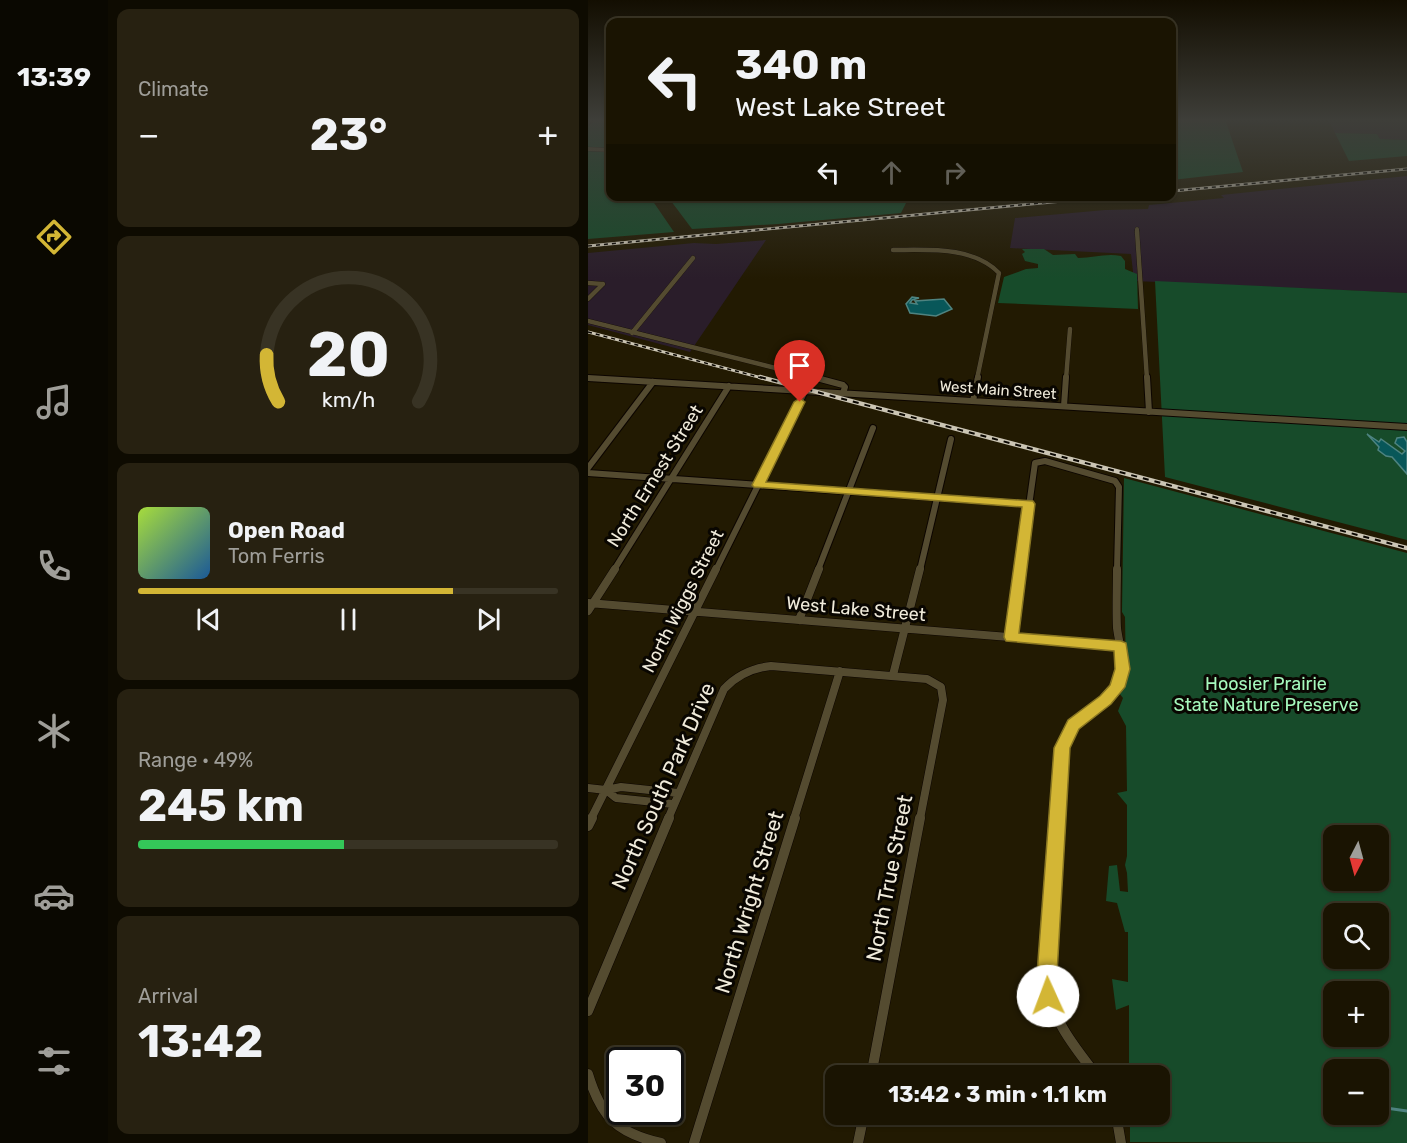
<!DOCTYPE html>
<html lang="en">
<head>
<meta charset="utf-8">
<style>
  :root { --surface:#1a1402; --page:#272111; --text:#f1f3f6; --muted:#9f9e99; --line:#383324; --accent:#d3b635 }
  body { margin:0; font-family:Rubik,sans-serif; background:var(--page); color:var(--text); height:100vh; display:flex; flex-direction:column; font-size:22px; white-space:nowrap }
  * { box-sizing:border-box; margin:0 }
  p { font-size:20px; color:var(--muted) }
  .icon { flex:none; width:33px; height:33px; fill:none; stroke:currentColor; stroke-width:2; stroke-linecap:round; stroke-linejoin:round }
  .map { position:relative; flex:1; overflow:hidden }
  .panel { display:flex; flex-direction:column; gap:9px; padding:9px; background:#0e0b01; width:480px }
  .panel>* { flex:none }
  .banner { position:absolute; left:18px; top:18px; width:570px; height:183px; border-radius:12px; box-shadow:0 2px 4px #0004,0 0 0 2px var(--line); background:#1a1402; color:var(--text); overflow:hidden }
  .needle { width:39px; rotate:186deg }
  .tools { position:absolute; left:735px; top:825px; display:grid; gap:12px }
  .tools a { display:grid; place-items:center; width:66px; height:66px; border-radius:12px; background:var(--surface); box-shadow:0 2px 4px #0004,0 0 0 2px var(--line); font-size:30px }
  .speed { position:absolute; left:18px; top:1047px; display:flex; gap:12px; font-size:30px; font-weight:700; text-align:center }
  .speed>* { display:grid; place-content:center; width:78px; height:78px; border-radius:50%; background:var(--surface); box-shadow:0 2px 4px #0004,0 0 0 2px var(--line); line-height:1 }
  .speed .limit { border:3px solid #111; border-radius:9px; background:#fff; color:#111 }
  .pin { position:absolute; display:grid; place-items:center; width:51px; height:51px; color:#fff; margin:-62px -26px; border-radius:50% 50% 50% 0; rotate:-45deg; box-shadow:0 0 6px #0007 }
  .pin .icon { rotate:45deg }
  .me { position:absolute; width:66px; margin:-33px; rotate:358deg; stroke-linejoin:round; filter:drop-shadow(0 0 4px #0008) }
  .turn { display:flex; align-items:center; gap:21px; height:126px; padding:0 30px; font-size:27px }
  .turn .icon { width:78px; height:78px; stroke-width:2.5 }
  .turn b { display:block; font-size:42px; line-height:51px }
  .lanes { display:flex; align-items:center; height:57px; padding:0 30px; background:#0003; justify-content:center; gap:30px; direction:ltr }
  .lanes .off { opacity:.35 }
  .big { font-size:45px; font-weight:700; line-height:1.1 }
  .panel .tile { flex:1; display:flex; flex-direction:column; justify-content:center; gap:9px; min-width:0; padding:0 21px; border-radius:12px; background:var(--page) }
  .panel .dial { align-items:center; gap:0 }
  .dial svg { height:156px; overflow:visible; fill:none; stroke:var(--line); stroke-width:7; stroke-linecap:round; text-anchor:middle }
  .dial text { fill:var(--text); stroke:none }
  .song { display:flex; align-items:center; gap:18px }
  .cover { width:72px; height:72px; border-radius:9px; background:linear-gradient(135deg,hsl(80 70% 55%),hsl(210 70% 35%)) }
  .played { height:6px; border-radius:3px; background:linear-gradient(90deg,var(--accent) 75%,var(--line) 75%) }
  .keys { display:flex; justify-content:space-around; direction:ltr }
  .heat { display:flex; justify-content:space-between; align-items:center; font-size:33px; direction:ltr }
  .charge { height:9px; border-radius:4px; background:linear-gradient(90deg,#34c759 49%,var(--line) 0) }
  .trip { position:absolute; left:237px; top:1065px; width:345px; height:60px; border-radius:12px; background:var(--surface); box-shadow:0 2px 4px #0004,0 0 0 2px var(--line); font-weight:700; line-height:60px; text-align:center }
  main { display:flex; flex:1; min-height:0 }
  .tabs { display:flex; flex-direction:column; width:108px; justify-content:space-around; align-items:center; background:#0a0801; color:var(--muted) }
  .tabs .icon { width:42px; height:42px }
  .tabs .current { color:var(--accent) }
  .tabs b { font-size:27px; color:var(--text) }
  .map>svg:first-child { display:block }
  .industrial { fill:#2a1d2a }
  .green { fill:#174b2a; fill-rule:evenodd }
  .water { fill:#085759; stroke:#4e8380; stroke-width:1.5 }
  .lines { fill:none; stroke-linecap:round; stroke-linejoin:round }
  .stream { stroke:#4e8380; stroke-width:3 }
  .minor-far4-casing { stroke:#0c0500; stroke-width:4.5 }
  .minor-far3-casing { stroke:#0c0500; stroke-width:5 }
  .minor-far2-casing { stroke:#0c0500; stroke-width:8 }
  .minor-far1-casing { stroke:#0c0500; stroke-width:9 }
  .minor-casing { stroke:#0c0500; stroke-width:11 }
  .minor-far4 { stroke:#544b30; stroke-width:4 }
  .minor-far3 { stroke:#544b30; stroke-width:4.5 }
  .minor-far2 { stroke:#544b30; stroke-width:6 }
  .minor-far1 { stroke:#544b30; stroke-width:8 }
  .minor { stroke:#544b30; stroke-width:10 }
  .rail-far1-casing { stroke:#cbc5b4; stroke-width:3 }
  .rail-casing { stroke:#cbc5b4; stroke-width:4.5 }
  .rail-far1 { stroke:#090601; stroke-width:1.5; stroke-dasharray:4; stroke-linecap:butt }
  .rail { stroke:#090601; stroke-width:2; stroke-dasharray:6; stroke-linecap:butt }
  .route { fill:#d3b635; stroke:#897622; stroke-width:1.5 }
  .labels { text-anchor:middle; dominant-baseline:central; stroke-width:6; stroke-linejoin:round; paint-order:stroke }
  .far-street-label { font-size:15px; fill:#f0ebdb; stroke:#090601 }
  .street-label { font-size:18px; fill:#f0ebdb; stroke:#090601 }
  .park-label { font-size:18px; fill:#a6f9bd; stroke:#090601 }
  .near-street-label { font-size:21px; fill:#f0ebdb; stroke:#090601 }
</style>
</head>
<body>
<main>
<nav class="tabs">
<b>13:39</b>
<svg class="icon current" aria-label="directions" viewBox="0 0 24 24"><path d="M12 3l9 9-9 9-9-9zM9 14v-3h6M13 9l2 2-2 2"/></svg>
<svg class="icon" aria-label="music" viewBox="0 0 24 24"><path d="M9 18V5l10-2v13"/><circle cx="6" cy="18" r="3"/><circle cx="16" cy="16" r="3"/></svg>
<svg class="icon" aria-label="phone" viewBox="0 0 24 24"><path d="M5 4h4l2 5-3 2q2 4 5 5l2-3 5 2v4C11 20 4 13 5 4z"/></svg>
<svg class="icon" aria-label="climate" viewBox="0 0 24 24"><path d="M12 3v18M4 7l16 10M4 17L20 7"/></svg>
<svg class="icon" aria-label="car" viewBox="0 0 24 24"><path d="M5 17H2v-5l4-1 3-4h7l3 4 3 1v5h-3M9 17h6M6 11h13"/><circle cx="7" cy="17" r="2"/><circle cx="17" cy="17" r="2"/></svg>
<svg class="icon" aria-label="filters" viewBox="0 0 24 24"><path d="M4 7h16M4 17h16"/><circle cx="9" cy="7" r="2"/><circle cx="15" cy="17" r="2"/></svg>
</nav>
<section class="panel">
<div class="tile"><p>Climate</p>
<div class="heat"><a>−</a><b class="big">23°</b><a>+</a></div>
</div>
<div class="tile dial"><svg viewBox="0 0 100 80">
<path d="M14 69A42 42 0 1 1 86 69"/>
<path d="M14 69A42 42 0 0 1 8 45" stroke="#d3b635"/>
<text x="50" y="56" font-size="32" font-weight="700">20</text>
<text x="50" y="72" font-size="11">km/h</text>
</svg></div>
<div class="tile">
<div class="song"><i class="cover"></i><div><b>Open Road</b><p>Tom Ferris</p></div></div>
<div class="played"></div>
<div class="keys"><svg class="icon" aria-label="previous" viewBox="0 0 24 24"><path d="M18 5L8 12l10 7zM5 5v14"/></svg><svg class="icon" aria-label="pause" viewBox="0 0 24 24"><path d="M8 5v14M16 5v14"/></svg><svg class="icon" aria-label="next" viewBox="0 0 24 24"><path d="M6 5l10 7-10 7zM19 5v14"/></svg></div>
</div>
<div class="tile"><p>Range · 49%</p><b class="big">245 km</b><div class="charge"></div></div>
<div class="tile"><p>Arrival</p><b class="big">13:42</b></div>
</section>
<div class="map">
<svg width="819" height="1143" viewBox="0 0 819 1143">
  <rect width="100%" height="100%" fill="#221a02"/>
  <path class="industrial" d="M740 119H819V140L792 139 789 134 747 133Z
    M819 176V293L546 281 543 254 422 248 427 218 517 210 560 209 561 205 636 198 633 195Z
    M178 240 102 352 0 325V253L106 243 128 244Z"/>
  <path class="green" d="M0 119H22V196L62 197 86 232 0 239V126L8 120Z
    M584 119H637L655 172 584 180Z
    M747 133 789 134 792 139 819 140V156L761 161Z
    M80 197H418L318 203 313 213 190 224 104 229Z
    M434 249H456L465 255 487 254 490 258C505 258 518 253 533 256L537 261V269L549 274 550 309 410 303 416 277 438 269 450 268V264L437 261 434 254 437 252Z
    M567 281 819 293V540L577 477Z
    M536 478 819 553V1143L542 1142V1115L572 1114V1076L541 1075V1005L528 1010 524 979 540 982V932H537L529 903 518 901 521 866 529 865 532 891 540 892 539 873 537 865 539 856V805L529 793 539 791 538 726 530 711 535 698 531 693 538 680 537 617 534 612ZM746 836H790V880H746ZM746 914H790V958H746ZM746 992H790V1036H746ZM746 1070H790V1114H746Z"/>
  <path class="water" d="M324 297 331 298 324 300 322 303 329 304 327 301 356 299 364 309 348 316 322 313 318 304Z
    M779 434 791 442 793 439 814 454 817 451 807 443 809 438 816 437 819 442V474L804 457 798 456 790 450 791 447Z"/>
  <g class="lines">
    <path class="stream" d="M798 1108 819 1111"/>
    <defs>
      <path id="minor-far4" d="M0 149 22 150
        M549 229V232"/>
      <path id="minor-far3" d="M549 231 559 379
        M305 250C340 250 385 246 411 273L389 379
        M0 283 15 284
        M0 299 15 284
        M0 321 231 379
        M44 333 105 258
        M0 378 15 379
        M478 379 482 329"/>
      <path id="minor-far2" d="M225 377 255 385 257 387 255 393
        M559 377 561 412
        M0 378 819 427
        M385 401 390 377
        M476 406 478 377
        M0 468 65 382
        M0 473 441 504
        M26 570 141 386
        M128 570 217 391
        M230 570 285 428
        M332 570 363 439
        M432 570 447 463 457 461 527 481 531 487 529 570"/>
      <path id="minor-far1" d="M0 603 533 646
        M0 611 27 569
        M211 620 231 569
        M423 637 432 569
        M305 675 332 569
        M0 788 18 790 33 787 90 793
        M18 790 28 798 85 804
        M3 819 128 569
        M80 819 136 689C149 675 164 668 183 666L339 679 353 687 355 700 332 819
        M206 819 252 671
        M469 819C471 796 468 753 480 734 494 712 524 705 532 678 538 661 531 645 529 628 528 608 529 588 529 569"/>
      <path id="minor" d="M469 818 459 974C462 1019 483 1042 509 1076
        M0 826 4 818
        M0 1011 81 818
        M0 1074C13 1117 29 1133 73 1143
        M283 1076 332 818
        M528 1114 533 1143
        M106 1143 207 818
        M270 1143 276 1114"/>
    </defs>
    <use href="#minor-far4" class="minor-far4-casing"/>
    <use href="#minor-far3" class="minor-far3-casing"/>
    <use href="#minor-far2" class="minor-far2-casing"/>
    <use href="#minor-far1" class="minor-far1-casing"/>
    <use href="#minor" class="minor-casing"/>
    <use href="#minor-far4" class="minor-far4"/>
    <use href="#minor-far3" class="minor-far3"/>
    <use href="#minor-far2" class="minor-far2"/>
    <use href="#minor-far1" class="minor-far1"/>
    <use href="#minor" class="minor"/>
    <defs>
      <path id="rail-far1" d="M584 191 819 169
        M0 246 527 196
        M0 332 178 379"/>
      <path id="rail" d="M172 377 819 548"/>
    </defs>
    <use href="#rail-far1" class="rail-far1-casing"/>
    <use href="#rail" class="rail-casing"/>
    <use href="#rail-far1" class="rail-far1"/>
    <use href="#rail" class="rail"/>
  </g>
  <linearGradient id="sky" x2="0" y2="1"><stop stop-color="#130e01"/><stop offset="0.43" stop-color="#3e3e39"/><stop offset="1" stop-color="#3e3e39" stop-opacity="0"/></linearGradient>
  <rect width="819" height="279" fill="url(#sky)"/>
  <path class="route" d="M212 398 217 402 178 482 445 501 447 504 431 633 533 641 538 643 542 669 537 687 523 704 491 729 482 748 469 974 471 996 468 1004 460 1007 453 1004 450 996 449 974 466 748 480 720 512 696 522 685 527 669 526 651 418 641 416 637 434 507 166 487 164 485 206 402Z"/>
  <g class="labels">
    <g class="far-street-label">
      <text transform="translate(410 390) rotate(4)">West Main Street</text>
    </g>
    <g class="street-label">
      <text transform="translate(67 476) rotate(-58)">North Ernest Street</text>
      <text transform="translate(95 601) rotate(-63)">North Wiggs Street</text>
      <text transform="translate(268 609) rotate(5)">West Lake Street</text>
    </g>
    <g class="park-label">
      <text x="678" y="684">Hoosier Prairie<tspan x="678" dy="21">State Nature Preserve</tspan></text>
    </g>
    <g class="near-street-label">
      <text transform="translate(75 786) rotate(-66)">North South Park Drive</text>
      <text transform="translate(301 878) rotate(-79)">North True Street</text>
      <text transform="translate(161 902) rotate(-73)">North Wright Street</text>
    </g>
  </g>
</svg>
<div class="tools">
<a><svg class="needle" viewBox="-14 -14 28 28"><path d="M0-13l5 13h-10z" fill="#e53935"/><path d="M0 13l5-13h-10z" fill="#9f9e99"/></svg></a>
<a><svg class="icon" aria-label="search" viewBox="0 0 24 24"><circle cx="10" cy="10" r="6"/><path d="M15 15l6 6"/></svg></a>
<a>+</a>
<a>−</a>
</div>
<div class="speed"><div class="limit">30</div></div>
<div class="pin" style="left:212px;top:402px;background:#d93025"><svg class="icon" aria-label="arrive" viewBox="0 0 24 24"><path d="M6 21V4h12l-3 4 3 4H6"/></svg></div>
<svg class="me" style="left:460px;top:996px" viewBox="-20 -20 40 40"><circle r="19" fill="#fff"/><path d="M0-13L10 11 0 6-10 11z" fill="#d3b635"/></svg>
<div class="trip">13:42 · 3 min · 1.1 km</div>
<div class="banner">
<div class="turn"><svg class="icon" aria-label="left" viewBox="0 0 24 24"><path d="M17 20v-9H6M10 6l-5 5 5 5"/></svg><div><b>340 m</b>West Lake Street</div></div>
<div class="lanes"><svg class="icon" aria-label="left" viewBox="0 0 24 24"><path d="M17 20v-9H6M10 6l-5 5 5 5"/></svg><svg class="icon off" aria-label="ahead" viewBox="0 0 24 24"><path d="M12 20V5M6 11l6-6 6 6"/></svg><svg class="icon off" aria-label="right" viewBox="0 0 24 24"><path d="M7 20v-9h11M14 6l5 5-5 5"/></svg></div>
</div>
</div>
</main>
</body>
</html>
